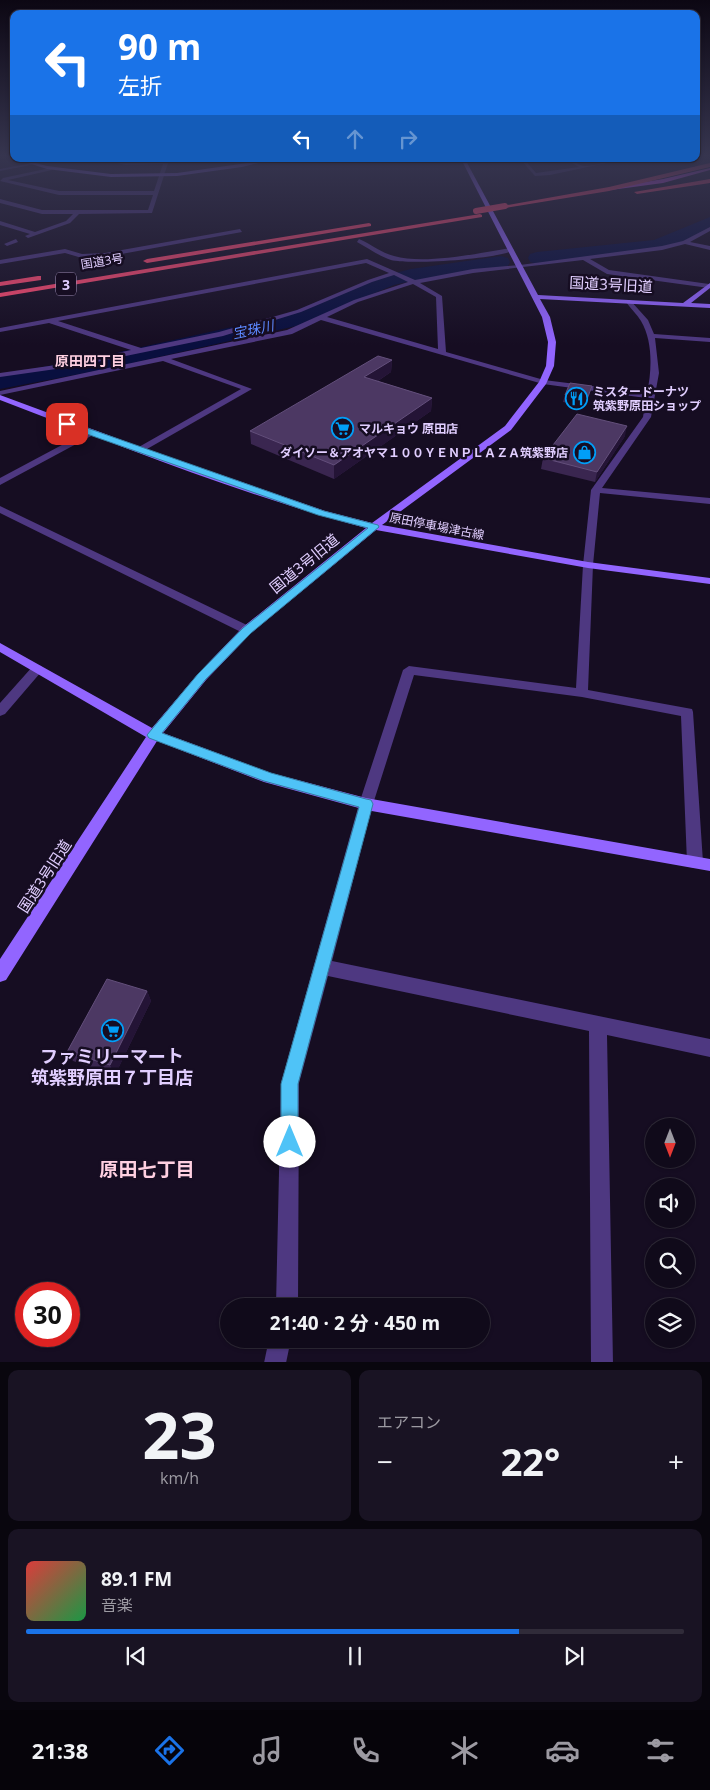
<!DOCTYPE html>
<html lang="ja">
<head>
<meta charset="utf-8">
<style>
  :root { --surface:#100a1a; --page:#191323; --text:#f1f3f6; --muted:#9c9aa2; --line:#302b39; --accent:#1a73e8 }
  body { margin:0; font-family:"Open Sans","Noto Sans JP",sans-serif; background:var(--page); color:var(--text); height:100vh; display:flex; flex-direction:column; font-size:19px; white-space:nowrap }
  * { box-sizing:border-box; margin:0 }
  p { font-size:16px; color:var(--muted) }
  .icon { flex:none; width:28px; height:28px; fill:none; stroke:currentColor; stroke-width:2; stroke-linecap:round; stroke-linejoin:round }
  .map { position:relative; height:1362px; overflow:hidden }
  .panel { display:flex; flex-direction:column; gap:8px; padding:8px; background:#09060e; flex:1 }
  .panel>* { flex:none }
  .banner { position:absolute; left:10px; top:10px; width:690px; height:152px; border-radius:10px; box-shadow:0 1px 4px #0004,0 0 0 1px var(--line); background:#1a73e8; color:#fff; overflow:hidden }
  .needle { width:32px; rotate:180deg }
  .controls { position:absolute; left:645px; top:1118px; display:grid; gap:10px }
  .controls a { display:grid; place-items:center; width:50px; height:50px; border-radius:50%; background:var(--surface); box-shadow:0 1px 4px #0004,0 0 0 1px var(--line); font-size:25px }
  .speed { position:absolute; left:15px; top:1282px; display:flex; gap:10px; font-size:25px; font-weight:700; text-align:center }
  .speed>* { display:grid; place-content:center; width:65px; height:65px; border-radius:50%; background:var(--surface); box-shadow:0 1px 4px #0004,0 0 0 1px var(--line); line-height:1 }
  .speed .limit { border:8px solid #d22; background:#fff; color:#111 }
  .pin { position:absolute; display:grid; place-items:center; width:42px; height:42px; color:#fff; margin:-21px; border-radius:10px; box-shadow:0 2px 8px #0006 }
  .me { position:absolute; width:55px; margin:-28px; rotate:0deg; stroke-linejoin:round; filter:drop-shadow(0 0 4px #0008) }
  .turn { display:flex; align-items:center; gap:18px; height:105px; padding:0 25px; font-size:22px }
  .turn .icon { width:65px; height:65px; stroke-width:2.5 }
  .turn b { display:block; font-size:35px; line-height:42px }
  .lanes { display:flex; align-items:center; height:48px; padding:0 25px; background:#0003; justify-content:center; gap:25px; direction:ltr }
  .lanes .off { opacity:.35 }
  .big { font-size:38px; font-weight:700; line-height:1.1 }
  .panel .widget { flex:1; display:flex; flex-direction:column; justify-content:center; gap:8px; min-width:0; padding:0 18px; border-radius:10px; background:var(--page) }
  .panel .dial { align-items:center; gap:0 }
  .dial b { font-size:65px; line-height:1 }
  .song { display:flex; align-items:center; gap:15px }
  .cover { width:60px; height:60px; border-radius:8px; background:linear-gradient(135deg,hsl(0 70% 55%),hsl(140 70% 35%)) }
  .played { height:5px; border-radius:2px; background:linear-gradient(90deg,var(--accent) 75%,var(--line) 75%) }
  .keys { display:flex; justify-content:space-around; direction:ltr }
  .heat { display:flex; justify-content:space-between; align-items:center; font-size:28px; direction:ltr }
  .panel .tiles { flex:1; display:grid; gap:8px; grid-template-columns:1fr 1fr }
  .widget:last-child { grid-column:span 2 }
  .trip { position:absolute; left:220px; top:1298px; width:270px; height:50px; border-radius:25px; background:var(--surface); box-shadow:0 1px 4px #0004,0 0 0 1px var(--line); font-weight:700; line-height:50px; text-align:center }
  .dock { display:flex; height:80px; justify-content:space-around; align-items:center; background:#06040a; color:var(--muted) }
  .dock .icon { width:35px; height:35px }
  .dock .current { color:var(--accent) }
  .dock b { font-size:22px; color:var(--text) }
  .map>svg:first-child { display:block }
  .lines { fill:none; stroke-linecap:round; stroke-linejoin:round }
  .river { fill:#090f3f; fill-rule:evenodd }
  .street { fill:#4e3881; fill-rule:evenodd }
  .secondary { fill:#9265ff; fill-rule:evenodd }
  .primary { fill:#ec55ff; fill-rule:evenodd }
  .highway { fill:#ff4970; fill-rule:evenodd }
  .highway-bridge { stroke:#ff4970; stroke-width:6 }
  .wall { fill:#3a2650 }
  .shaded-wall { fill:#241436 }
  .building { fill:#4c3863; stroke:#634f7b }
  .route { fill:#4fc3f7; stroke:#337fa1 }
  .labels { text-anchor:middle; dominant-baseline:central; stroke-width:5; stroke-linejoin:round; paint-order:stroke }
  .far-street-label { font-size:12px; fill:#e1ceff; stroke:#160d22 }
  .far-poi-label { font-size:12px; font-weight:bold; fill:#e1ceff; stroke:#160d22; text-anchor:start }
  .shield { fill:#160d22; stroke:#a494bd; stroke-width:1 }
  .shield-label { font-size:14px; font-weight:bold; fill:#e1ceff }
  .far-water-label { font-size:14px; font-style:italic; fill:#5c88ff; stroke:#160d22 }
  .far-neighbourhood-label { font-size:14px; font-weight:bold; fill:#ffd0e1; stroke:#160d22 }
  .street-label { font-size:15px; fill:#e1ceff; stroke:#160d22 }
  .near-poi-label { font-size:18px; font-weight:bold; fill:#e1ceff; stroke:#160d22 }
  .near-neighbourhood-label { font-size:19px; font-weight:bold; fill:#ffd0e1; stroke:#160d22 }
</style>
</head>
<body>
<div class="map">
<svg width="710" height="1363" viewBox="0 0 710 1363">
  <rect width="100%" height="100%" fill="#160d22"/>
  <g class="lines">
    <path class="river" d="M710 217V228L676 245 654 250 537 264 530 262 528 258 530 254 537 252 654 240Z
      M501 256 508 258 510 262 508 266 411 281 394 285 296 326 101 370 0 389V375L101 356 282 316 380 277 411 269Z"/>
    <path class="street" d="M53 159H61L0 171V169Z
      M104 159 145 162 186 159 168 163 152 213 79 214 70 223 28 238 25 236 30 234 0 225V221L35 232 66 221 73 214H42L0 203V199L42 210H148L153 195H59L0 181 3 178 50 168 52 170 8 180 59 191H154L163 164 125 165Z
      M520 159H524L536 173 579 167 565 159C572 159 577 165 584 166 596 167 612 158 625 159L550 175 535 176Z
      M710 227V231L690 242 710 246V250L685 244 662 250 590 259 609 270 709 284V288L607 274 583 260 473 273 420 283 442 296 446 352 544 380 647 393C652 371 653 341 641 321 637 314 630 308 626 302V300H630L648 320 654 334 710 338V342L655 338 659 373 651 417 602 488 710 498V504L600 493 593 565 588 690 692 709 693 712 703 862 700 867 695 868 690 867 687 862 681 716 582 697 414 675 373 804 332 961 710 1039V1057L607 1035 613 1363H591L589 1031 328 976 299 1083 298 1306H276L281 1083 359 804 403 670 409 666 576 688 583 565 591 490 643 417 646 398 543 384 321 320 292 334 171 359 252 389 140 453 135 450 137 448 241 389 163 361 0 395V391L287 330 354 300 408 282 394 275 372 282 301 312 223 336 77 366 0 377V373L77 362 131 350 49 323 0 332V328L367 259 415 280 473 269 520 265 662 246 683 241ZM366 263 389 273 368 280 297 310 219 332 141 348 58 321ZM413 284 436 297 438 349 327 317 358 302Z
      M240 229 242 232 105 257 82 258 65 253 0 264V260L65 249 82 254 105 253Z
      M16 239 18 242 7 246 4 244Z
      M359 239C371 244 381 253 394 256 425 265 478 253 511 248L514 250C499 259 410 265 391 260 379 256 368 248 357 242Z
      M90 430 93 431V435L0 485V478Z
      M0 506 251 627 253 630 247 634 243 633 0 513Z
      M37 665 41 666 43 669 41 672 5 714 0 716V703L33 666Z
      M269 1339H291L286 1363H264Z"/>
    <path class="secondary" d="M0 154 47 166 111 174 177 173 275 159 242 167 177 176 111 177 47 169Z
      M461 159H465L538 295 683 303 710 283V288L691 303 710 304V308L540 299 550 317 556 342 554 366 546 384 511 430 382 525 588 562 710 578V584L588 568 376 530 251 633 206 680 163 733 271 773 366 798 710 859V871L366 810 264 782 157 741 6 980 0 982V959L146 737 0 652V643L152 728 198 674 243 627 366 528C242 495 121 446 0 400V395L143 448 325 511 372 523 505 426 539 382 546 366 548 342 542 317Z"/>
    <path class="primary" d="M710 168V170L663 183 611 190 608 188 663 179Z"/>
    <path class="highway" d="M710 163V167L609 191 505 208 502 206 609 187Z
      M710 179V183L637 194 634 192Z
      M480 214 482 215V217L0 297V293Z
      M369 223 371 224V226L147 263 143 261 147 259Z
      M38 276H41V280L0 286V282Z"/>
    <path class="highway-bridge" d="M476 211 505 206"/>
  </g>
  <path class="wall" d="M392 360 391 372 378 381 432 398 431 411 334 479 251 444 250 431Z
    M590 393 585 406 563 402 565 395Z
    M625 436 595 482 541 469 543 458Z
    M147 991 151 1001 115 1075 73 1061 67 1052Z"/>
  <path class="shaded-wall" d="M392 360 391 372 364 390V377Z
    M592 386 590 393 585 406 587 399Z
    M432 398 431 411 334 479V465Z
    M627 426 625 436 595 482 597 472Z
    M147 991 151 1001 115 1075 110 1065Z"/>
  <path class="building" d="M378 356 392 360 364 377 432 398 334 465 250 431Z
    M570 383 592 386 587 399 565 395Z
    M577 414 627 426 597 472 543 458Z
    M107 979 147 991 110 1065 67 1052Z"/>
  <linearGradient id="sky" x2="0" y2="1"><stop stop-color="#0c0713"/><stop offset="0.45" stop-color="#36354f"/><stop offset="1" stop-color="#36354f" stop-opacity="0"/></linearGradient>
  <rect width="710" height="345" fill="url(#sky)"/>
  <path class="route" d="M64 422H70L324 511 378 525 379 527 251 633 206 679 162 733 271 773 366 799 371 800 373 804 298 1084V1142L296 1149 290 1151 283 1149 281 1142V1084L359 807 264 781 149 738 147 735 198 674 243 628 368 528 318 515 64 426Z"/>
  <defs>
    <symbol id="restaurant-ring" viewBox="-11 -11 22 22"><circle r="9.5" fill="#160d22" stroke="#019ef8" stroke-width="1.5"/><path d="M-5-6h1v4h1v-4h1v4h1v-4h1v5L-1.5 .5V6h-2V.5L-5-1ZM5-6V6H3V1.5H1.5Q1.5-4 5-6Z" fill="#019ef8"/></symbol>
    <symbol id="supermarket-ring" viewBox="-11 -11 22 22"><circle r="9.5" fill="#160d22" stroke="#019ef8" stroke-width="1.5"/><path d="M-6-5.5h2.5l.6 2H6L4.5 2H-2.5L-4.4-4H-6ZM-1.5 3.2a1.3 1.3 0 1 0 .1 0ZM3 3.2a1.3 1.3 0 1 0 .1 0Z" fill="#019ef8"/></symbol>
    <symbol id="shop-ring" viewBox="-11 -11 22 22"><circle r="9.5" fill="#160d22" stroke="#019ef8" stroke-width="1.5"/><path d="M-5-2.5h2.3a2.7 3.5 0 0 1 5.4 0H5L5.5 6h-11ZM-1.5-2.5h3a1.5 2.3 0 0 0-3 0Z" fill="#019ef8"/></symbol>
  </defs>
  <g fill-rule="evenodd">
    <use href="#restaurant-ring" x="564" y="386" width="25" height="25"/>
    <use href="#supermarket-ring" x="330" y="416" width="25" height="25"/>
    <use href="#shop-ring" x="572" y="440" width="25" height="25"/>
    <use href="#supermarket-ring" x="100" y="1018" width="25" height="25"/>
  </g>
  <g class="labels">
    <g class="far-street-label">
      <text transform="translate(102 261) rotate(-9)">国道3号</text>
      <text transform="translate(437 526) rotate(11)">原田停車場津古線</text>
    </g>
    <g class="far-poi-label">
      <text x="593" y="391">ミスタードーナツ<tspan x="593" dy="14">筑紫野原田ショップ</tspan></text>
      <text x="359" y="428">マルキョウ 原田店</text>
      <text x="568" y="452" text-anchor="end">ダイソー＆アオヤマ１００ＹＥＮＰＬＡＺＡ筑紫野店</text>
    </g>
    <rect class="shield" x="56" y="272.5" width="20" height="23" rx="4"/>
    <g class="shield-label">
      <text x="66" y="284">3</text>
    </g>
    <g class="far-water-label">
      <text transform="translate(253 329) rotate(-12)">宝珠川</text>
    </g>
    <g class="far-neighbourhood-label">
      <text x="90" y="360">原田四丁目</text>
    </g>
    <g class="street-label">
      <text transform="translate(611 284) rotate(3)">国道3号旧道</text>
      <text transform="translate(304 563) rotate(-39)">国道3号旧道</text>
      <text transform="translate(44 876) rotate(-57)">国道3号旧道</text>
    </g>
    <g class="near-poi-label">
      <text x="112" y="1056">ファミリーマート<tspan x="112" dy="21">筑紫野原田７丁目店</tspan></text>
    </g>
    <g class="near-neighbourhood-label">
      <text x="147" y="1169">原田七丁目</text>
    </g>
  </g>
</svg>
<div class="controls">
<a><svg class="needle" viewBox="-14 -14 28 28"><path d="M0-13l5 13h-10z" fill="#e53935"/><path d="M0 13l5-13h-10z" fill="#9c9aa2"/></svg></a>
<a><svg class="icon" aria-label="sound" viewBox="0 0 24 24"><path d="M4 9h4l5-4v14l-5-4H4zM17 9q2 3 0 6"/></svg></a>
<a><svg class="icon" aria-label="search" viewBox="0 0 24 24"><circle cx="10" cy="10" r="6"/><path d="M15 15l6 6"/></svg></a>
<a><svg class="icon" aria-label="layers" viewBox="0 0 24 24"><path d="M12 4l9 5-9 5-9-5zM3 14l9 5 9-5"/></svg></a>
</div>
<div class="speed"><div class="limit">30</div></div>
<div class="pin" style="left:67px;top:424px;background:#d93025"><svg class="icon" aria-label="arrive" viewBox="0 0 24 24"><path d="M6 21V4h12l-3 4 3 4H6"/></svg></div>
<svg class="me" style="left:290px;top:1142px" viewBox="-20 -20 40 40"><circle r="19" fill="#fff"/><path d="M0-13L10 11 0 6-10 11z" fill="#4fc3f7"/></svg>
<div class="trip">21:40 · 2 分 · 450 m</div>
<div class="banner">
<div class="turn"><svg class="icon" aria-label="left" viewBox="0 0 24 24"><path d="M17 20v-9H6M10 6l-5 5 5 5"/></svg><div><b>90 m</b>左折</div></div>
<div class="lanes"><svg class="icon" aria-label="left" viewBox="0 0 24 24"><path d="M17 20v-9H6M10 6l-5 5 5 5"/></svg><svg class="icon off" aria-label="ahead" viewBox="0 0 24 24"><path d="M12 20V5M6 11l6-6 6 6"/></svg><svg class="icon off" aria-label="right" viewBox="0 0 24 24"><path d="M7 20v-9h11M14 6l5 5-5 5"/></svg></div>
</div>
</div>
<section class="panel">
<div class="tiles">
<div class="widget dial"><b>23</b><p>km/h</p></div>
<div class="widget"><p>エアコン</p>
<div class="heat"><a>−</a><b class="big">22°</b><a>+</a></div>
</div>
<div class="widget">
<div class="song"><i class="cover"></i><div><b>89.1 FM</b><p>音楽</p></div></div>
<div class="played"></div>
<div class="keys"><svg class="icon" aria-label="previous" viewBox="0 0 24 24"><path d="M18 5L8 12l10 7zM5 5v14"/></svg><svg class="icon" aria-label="pause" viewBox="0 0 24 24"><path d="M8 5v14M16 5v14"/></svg><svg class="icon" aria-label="next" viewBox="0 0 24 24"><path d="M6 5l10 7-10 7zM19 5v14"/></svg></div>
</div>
</div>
</section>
<nav class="dock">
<b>21:38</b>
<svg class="icon current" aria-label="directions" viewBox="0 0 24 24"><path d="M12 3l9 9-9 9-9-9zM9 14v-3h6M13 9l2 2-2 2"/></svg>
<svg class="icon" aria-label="music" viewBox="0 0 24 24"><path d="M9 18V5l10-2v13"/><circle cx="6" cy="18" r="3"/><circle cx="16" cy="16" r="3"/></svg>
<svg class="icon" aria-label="phone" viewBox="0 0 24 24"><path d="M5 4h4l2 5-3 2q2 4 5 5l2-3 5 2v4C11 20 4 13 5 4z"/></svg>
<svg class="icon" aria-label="climate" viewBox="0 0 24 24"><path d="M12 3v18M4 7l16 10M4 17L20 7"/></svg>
<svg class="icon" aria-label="car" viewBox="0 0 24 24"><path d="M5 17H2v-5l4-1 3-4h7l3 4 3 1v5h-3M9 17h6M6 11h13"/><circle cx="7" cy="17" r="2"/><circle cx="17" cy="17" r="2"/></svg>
<svg class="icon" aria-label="filters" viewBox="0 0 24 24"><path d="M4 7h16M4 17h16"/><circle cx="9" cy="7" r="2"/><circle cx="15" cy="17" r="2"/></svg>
</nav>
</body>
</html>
